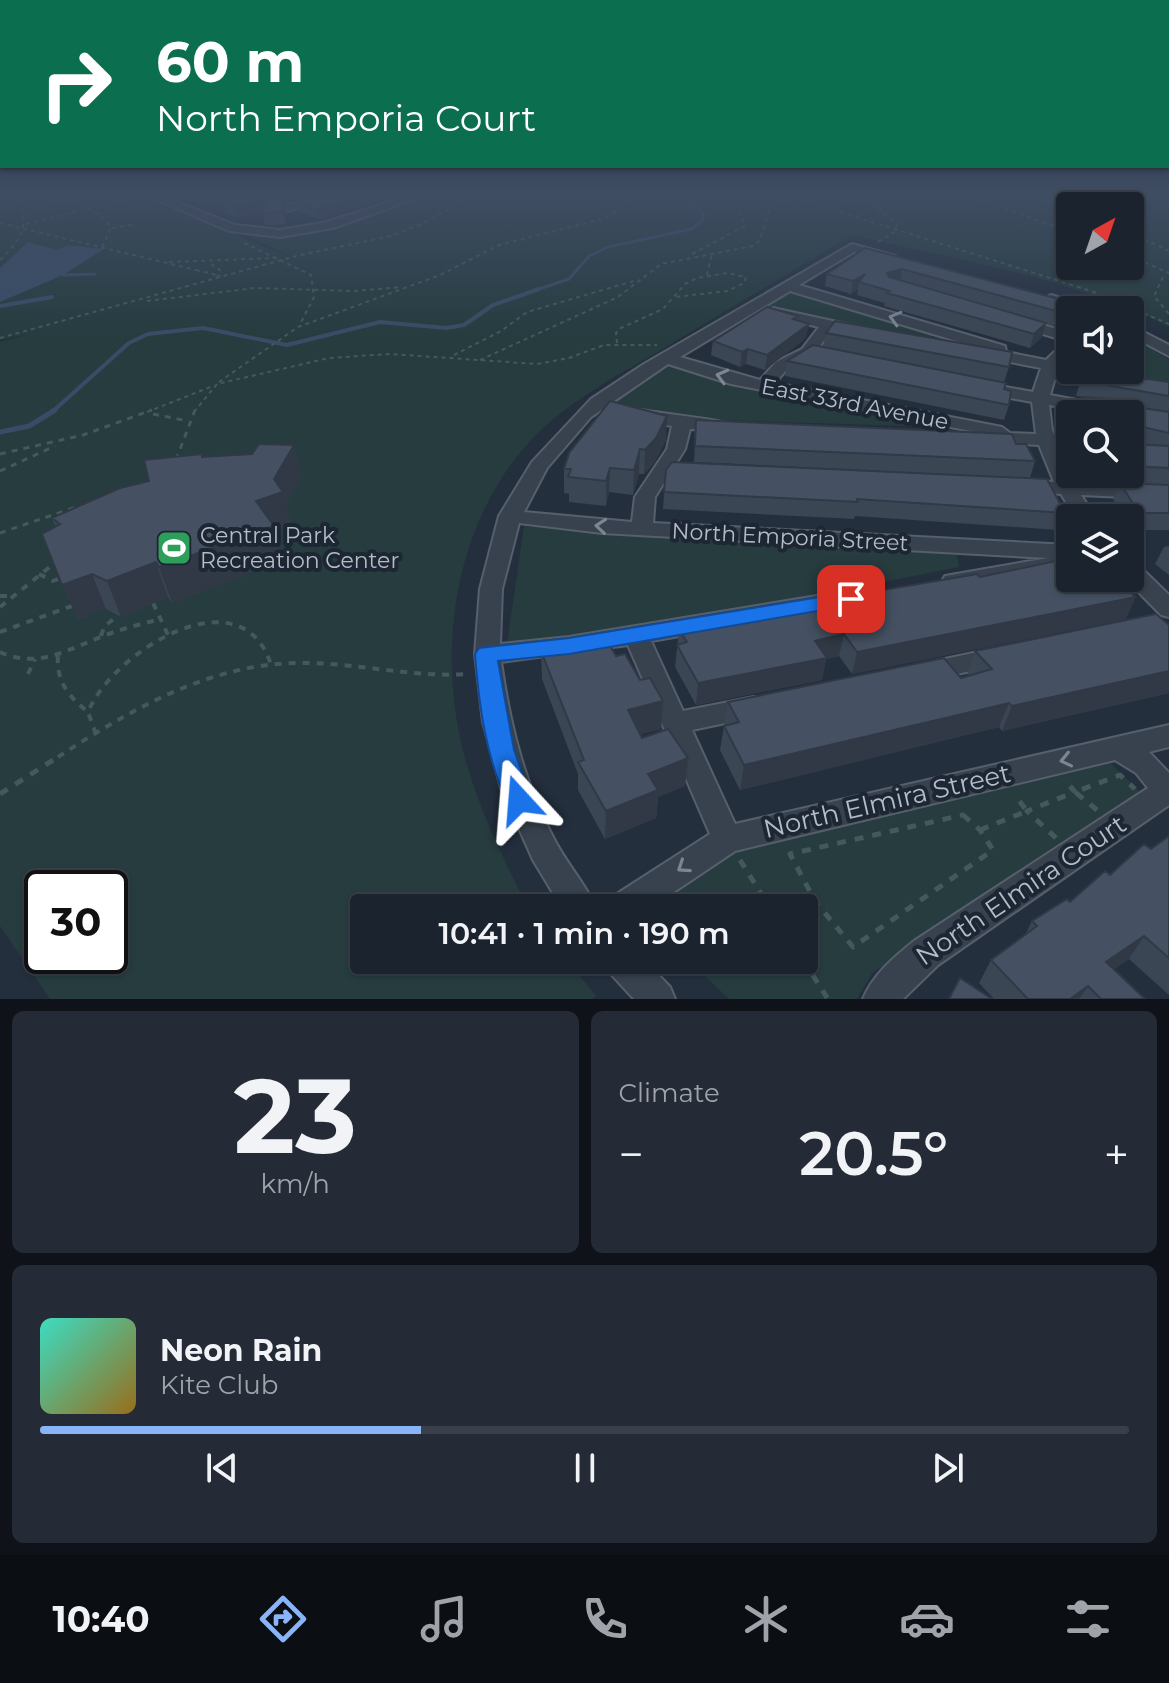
<!DOCTYPE html>
<html lang="en">
<head>
<meta charset="utf-8">
<style>
  :root { --surface:#1b232e; --page:#242b36; --text:#f1f3f6; --muted:#a0a4aa; --line:#39404a; --accent:#8ab4f8 }
  body { margin:0; font-family:Montserrat,sans-serif; background:var(--page); color:var(--text); height:100vh; display:flex; flex-direction:column; font-size:30px; white-space:nowrap }
  * { box-sizing:border-box; margin:0 }
  p { font-size:26px; color:var(--muted) }
  .icon { flex:none; width:44px; height:44px; fill:none; stroke:currentColor; stroke-width:2; stroke-linecap:round; stroke-linejoin:round }
  .map { position:relative; height:999px; overflow:hidden }
  .panel { display:flex; flex-direction:column; gap:12px; padding:12px; background:#0f1319; flex:1 }
  .panel>* { flex:none }
  .hud { position:absolute; left:0px; top:0px; width:1170px; height:168px; box-shadow:0 2px 6px #0004,0 0 0 2px var(--line); background:#0b6e4f; color:#fff; overflow:hidden }
  .needle { width:52px; rotate:40deg }
  .tools { position:absolute; left:1056px; top:192px; display:grid; gap:16px }
  .tools a { display:grid; place-items:center; width:88px; height:88px; border-radius:8px; background:var(--surface); box-shadow:0 2px 6px #0004,0 0 0 2px var(--line); font-size:40px }
  .speed { position:absolute; left:24px; top:870px; display:flex; gap:16px; font-size:40px; font-weight:700; text-align:center }
  .speed>* { display:grid; place-content:center; width:104px; height:104px; border-radius:50%; background:var(--surface); box-shadow:0 2px 6px #0004,0 0 0 2px var(--line); line-height:1 }
  .speed .limit { border:4px solid #111; border-radius:12px; background:#fff; color:#111 }
  .pin { position:absolute; display:grid; place-items:center; width:68px; height:68px; color:#fff; margin:-34px; border-radius:16px; box-shadow:0 4px 12px #0006 }
  .me { position:absolute; width:88px; margin:-44px; rotate:341deg; stroke-linejoin:round; filter:drop-shadow(0 0 6px #0008) }
  .turn { display:flex; align-items:center; gap:28px; height:168px; padding:0 24px; font-size:36px }
  .turn .icon { width:104px; height:104px; stroke-width:2.5 }
  .turn b { display:block; font-size:56px; line-height:68px }
  .big { font-size:60px; font-weight:600; line-height:1.1 }
  .panel .tile { flex:1; display:flex; flex-direction:column; justify-content:center; gap:12px; min-width:0; padding:0 28px; border-radius:12px; background:var(--page) }
  .panel .dial { align-items:center; gap:0 }
  .dial b { font-size:104px; line-height:1 }
  .song { display:flex; align-items:center; gap:24px }
  .cover { width:96px; height:96px; border-radius:12px; background:linear-gradient(135deg,hsl(170 70% 55%),hsl(40 70% 35%)) }
  .played { height:8px; border-radius:4px; background:linear-gradient(90deg,var(--accent) 35%,var(--line) 35%) }
  .keys { display:flex; justify-content:space-around; direction:ltr }
  .heat { display:flex; justify-content:space-between; align-items:center; font-size:44px; direction:ltr }
  .panel .tiles { flex:1; display:grid; gap:12px; grid-template-columns:1fr 1fr }
  .tile:last-child { grid-column:span 2 }
  .trip { position:absolute; left:350px; top:894px; width:468px; height:80px; border-radius:8px; background:var(--surface); box-shadow:0 2px 6px #0004,0 0 0 2px var(--line); font-weight:600; line-height:80px; text-align:center }
  .tabs { display:flex; height:128px; justify-content:space-around; align-items:center; background:#0b0e12; color:var(--muted) }
  .tabs .icon { width:56px; height:56px }
  .tabs .selected { color:var(--accent) }
  .tabs b { font-size:36px; color:var(--text) }
  .map>svg:first-child { display:block }
  .green { fill:#263c3f; fill-rule:evenodd }
  .water { fill:#394c67 }
  .lines { fill:none; stroke-linecap:round; stroke-linejoin:round }
  .stream-far2 { stroke:#394c67; stroke-width:3 }
  .stream-far1 { stroke:#394c67; stroke-width:4 }
  .stream { stroke:#394c67; stroke-width:5 }
  .minor-casing { stroke:#565f6c; stroke-width:4 }
  .path-far3 { stroke:#44595c; stroke-width:2; stroke-dasharray:4 4; stroke-linecap:butt }
  .path-far2 { stroke:#44595c; stroke-width:3; stroke-dasharray:6 6; stroke-linecap:butt }
  .path-far1 { stroke:#44595c; stroke-width:4; stroke-dasharray:7 7; stroke-linecap:butt }
  .path { stroke:#44595c; stroke-width:5; stroke-dasharray:9 9; stroke-linecap:butt }
  .minor { fill:#38414e; fill-rule:evenodd }
  .path-bridge { stroke:#44595c; stroke-width:2; stroke-dasharray:4 4; stroke-linecap:butt }
  .wall { fill:#3b4654 }
  .shaded-wall { fill:#303945 }
  .building { fill:#455162; stroke:#303945; stroke-width:2 }
  .oneway { stroke:#7c8592 }
  .route { fill:#1a73e8; stroke:#114b97; stroke-width:2 }
  .labels { text-anchor:middle; dominant-baseline:central; stroke-width:8; stroke-linejoin:round; paint-order:stroke }
  .street-label { font-size:22px; fill:#b4bcc9; stroke:#1d2633 }
  .poi-label { font-size:22px; fill:#b4bcc9; stroke:#1d2633; text-anchor:start }
  .near-street-label { font-size:26px; fill:#b4bcc9; stroke:#1d2633 }
</style>
</head>
<body>
<div class="map">
<svg width="1169" height="999" viewBox="0 0 1169 999">
  <rect width="100%" height="100%" fill="#242f3e"/>
  <path class="green" d="M0 195H140L294 259 249 236C312 240 372 214 431 195H1169V327C1081 280 952 259 853 235 791 272 728 309 666 347 622 373 572 399 536 435 455 517 435 649 465 758 479 810 504 860 528 908H364V960H567L596 996 593 999H50L0 926V342L30 334 0 340ZM1070 206H1130V266H1070ZM42 888H110V956H42Z
    M795 291 932 333V337L808 319 768 308 767 304Z
    M1131 335 1169 360V392L1059 372 1070 354V370H1130Z
    M672 364 900 416 908 426 684 419 652 415 616 402 640 382Z
    M524 526 945 549 957 556 959 567 578 642 507 644Z
    M1099 752 1151 802 873 972 857 999H729L688 960H804V908H636L727 839Z"/>
  <path class="water" d="M28 242 57 250 67 245 104 249 63 275 0 302V268Z"/>
  <g class="lines">
    <path class="stream-far2" d="M63 275 95 274
      M533 291 569 279 589 256 608 247 692 229 702 221 703 213 683 195"/>
    <path class="stream-far1" d="M0 306 52 297
      M52 412 129 343 148 334 203 328 287 345 380 322 446 328 464 325 493 305 539 289"/>
    <path class="stream" d="M0 432 29 426 55 410"/>
    <defs>
      <path id="minor" d="M146 195H160L235 225 280 230 327 222 411 195H426L333 228 280 237 229 231Z
        M241 195C257 195 270 202 285 204 303 206 324 194 343 195L287 211Z
        M852 244 895 256 889 260 854 252 799 285 1005 346 1006 352 1046 360 1066 341 1013 325V319H1023L1070 333V354L1059 364 1050 395 1126 409 1135 414 1130 418V414H1098L1049 405 1052 430 1074 483 1169 487V499L1081 495 1096 518H1076L1061 494 1024 492 1014 486 1024 480 1054 482 1039 445 988 442 982 441 979 437 981 433 731 384 668 364 591 417 547 468 524 512 632 522 635 497 667 449 672 426 635 419 632 415 635 411 641 410C657 413 727 420 733 425L724 430 690 429 685 449 655 497 653 523 1070 545V568L953 588 945 586 942 581 945 576 1048 558 602 533 519 523 502 589 500 644 569 637 823 595 831 597 835 603 831 609 823 611 651 641 683 711 754 697 763 700 767 707 763 714 754 717 692 730 735 824 1169 725V747L1149 752 1169 773V805L938 965 903 999H863C873 975 894 957 914 941L1148 788 1136 773 1115 760 735 851 650 908H607L612 897 710 834 628 645 501 662C510 724 524 783 554 839 566 863 585 883 596 908H562L533 860 501 788 483 722 475 654 480 589 499 516 532 462 591 399 644 364ZM790 291 983 349 977 353 979 356 1041 368 1033 392 984 383 976 388 984 393 1032 402 1036 434 1010 433 1002 427 775 383 788 368 814 355 832 329 855 334 862 330 860 327 773 308 766 312 768 315 819 327 802 349 776 362 760 380 680 357Z
        M1051 295 1089 307 1091 310H1070L1046 302 1044 299Z
        M1130 325 1169 345V356L1130 335Z
        M1130 563 1138 565 1169 595V617L1161 615 1125 578H1130Z
        M997 648 1006 651 1009 657 1006 663 926 681 917 679 913 672 917 665 926 663Z
        M604 960H644L670 987 675 999H634L609 972Z"/>
    </defs>
    <use href="#minor" class="minor-casing"/>
    <path class="path-far3" d="M787 195 1091 291 1169 324
      M967 195 1070 232
      M1023 195 1070 206
      M800 196 862 202 916 195
      M17 199C50 199 91 197 111 228L102 247
      M876 203 874 206 897 224 896 231
      M0 223 196 270
      M26 224 133 197
      M112 228 136 224
      M1130 232 1169 251
      M878 242 896 231
      M244 243 311 275 314 297 300 324
      M692 254 745 226 732 195
      M1130 256 1169 273
      M0 260C21 240 34 220 13 195
      M169 262 277 258
      M211 264 220 270 217 278
      M707 275 712 253
      M1163 277 1154 296 1169 314
      M147 301 255 288 354 291 402 287
      M0 338 296 256 391 236 426 222 473 195
      M617 343 616 333 621 328 663 309 685 284 697 278 727 273 746 277 744 283 728 291 675 297
      M454 355 501 331 527 312 637 280
      M480 360 618 297 661 264 753 246 760 240 770 207 801 195
      M219 382 298 327 440 275 499 245 603 219 625 206 632 195
      M147 412 213 386
      M194 412 217 384 329 358 390 354 537 364 569 358 604 345H657"/>
    <path class="path-far2" d="M153 414 188 421
      M0 454 83 435 152 410
      M176 460 195 410
      M0 471 55 446
      M0 533 76 507
      M53 564 56 562"/>
    <path class="path-far1" d="M39 574 53 581 61 578
      M0 596H10
      M153 603 168 635
      M0 607 56 562
      M0 632 72 606
      M101 636 104 627 118 615
      M0 652C39 670 70 648 106 635 124 628 142 624 160 619
      M58 656C56 681 69 697 88 712
      M28 674 35 659
      M96 734 88 712C113 651 242 572 271 665
      M58 757C130 710 209 664 298 663 355 662 411 678 468 674"/>
    <path class="path" d="M0 794 61 755
      M1097 810 1075 792 1120 775 1135 789
      M963 815 980 830 993 850 853 947 815 901 790 854Z
      M980 830 1027 811 1014 794
      M1056 838 1027 811 1075 792 1064 779
      M740 860 770 908
      M803 908 815 901
      M803 960 828 999"/>
    <use href="#minor" class="minor"/>
    <path class="path-bridge" d="M196 270 221 276"/>
  </g>
  <path class="wall" d="M177 195H240L239 197 205 206Z
    M275 195H395L319 219 297 211 295 202 316 196 288 199Z
    M223 202H284L286 214 285 224 265 225 263 211 238 218 225 213Z
    M865 248 1078 304 1076 310H1070L1062 328 1003 311 1042 337 1030 348 884 306 885 303 857 295 858 289 851 294 825 286 827 274Z
    M797 320 806 338 765 370 746 364 740 367 711 355 713 341Z
    M826 333 1009 367 1004 382 823 347Z
    M787 361 1004 389 1009 405 1004 420 785 376Z
    M1084 370 1169 382V485L1100 481 1096 474H1130V444H1141L1130 442V414H1078L1083 397H1085L1076 396Z
    M696 420 1016 444 1035 461 1030 478 694 462Z
    M666 440 654 463 644 474H639L633 495 609 492 606 506 569 502V494L564 493V469Z
    M294 445 301 477 286 505 291 526 276 532 283 560 172 603 168 597 121 617 106 609 78 620 62 585 55 526 52 518 149 481 202 454 203 457 252 454Z
    M666 470 1065 513 1058 530 855 516 854 519 663 509Z
    M1120 483 1169 485V530H1132L1130 527V518H1124L1113 499Z
    M1169 546V575L1155 564 1164 547Z
    M1131 576 1125 588 1126 619 852 674 839 656 826 659 822 680 696 705 675 667 679 630 710 627 980 577Z
    M1169 625V693L1002 731 999 727 740 790 720 750 728 702 961 678 967 676 975 651Z
    M541 651 616 656 663 701 661 729 640 734 642 738 685 786 658 797 656 818 605 839 578 790V774L542 679Z
    M1169 836V995L1129 959 1114 969 1145 999H994L979 983 991 960 1025 935 1032 921 1070 902Z"/>
  <path class="shaded-wall" d="M208 195H240L239 197 205 206 202 196Z
    M287 195H325L288 199Z
    M364 195H395L319 219 317 209Z
    M266 198 268 209 238 218 236 207Z
    M284 202 286 214 285 224 282 212Z
    M902 269 900 281 884 286 887 273Z
    M865 274 859 282 858 289 851 294 853 281Z
    M1070 311V320L1062 328 1067 314Z
    M1046 323 1042 337 1030 348 1034 334Z
    M809 324 806 338 765 370 767 355Z
    M748 349 746 364 740 367 742 352Z
    M667 416 666 440 654 463 644 474 645 450Z
    M294 445 301 477 286 505 291 526 276 532 283 560 172 603 159 567 256 501 274 479Z
    M640 449 639 474 633 495 634 470Z
    M610 468 609 492 606 506V481Z
    M156 562 168 597 121 617 107 581Z
    M92 574 106 609 78 620 62 585Z
    M1130 576H1131L1121 597 1115 580 1130 578Z
    M1136 597 1126 619 852 674 857 652Z
    M844 634 839 656 826 659 822 680 696 705 698 683 815 641Z
    M1169 671V693L1002 731 1012 706Z
    M663 701 661 729 627 738 628 710Z
    M1009 703 999 727 740 790 744 765Z
    M688 758 685 786 658 797 656 818 605 839 606 811 648 774Z
    M1144 936 1129 959 1092 985 1106 962Z
    M1088 986 1079 999H1070Z"/>
  <path class="building" d="M249 195H258L284 202 282 212 262 213 266 198 236 207 223 202Z
    M319 195H364L317 209 295 202Z
    M865 248 1078 304 1067 314 902 269 887 273 889 277 1046 323 1034 334 887 293 890 291 859 282 865 274 853 281 827 274Z
    M767 307 798 316 793 319 809 324 767 355 748 349 742 352 713 341Z
    M835 321 1012 352 1009 367 826 333Z
    M813 345 1006 383 1004 389 1011 391 1009 405 787 361Z
    M1084 370 1169 382V396L1082 381Z
    M1083 397 1133 401 1136 407 1169 412V433L1130 424V414L1083 413Z
    M610 401 667 416 656 438 645 450 640 449 634 470 610 468 606 481 568 477 571 469H564L569 453Z
    M696 420 1012 434 1016 444H1026L1035 461 695 446Z
    M259 444 294 445 274 479 283 492 256 501 274 526 159 567 156 562 107 581 92 574 62 585 42 534 60 524 52 518 120 488 149 481 144 460 202 454V457L252 454Z
    M1130 444 1169 446V468L1130 466Z
    M672 462 1047 479 1065 513 857 499 858 502 664 492 666 470Z
    M1120 483 1169 485V513H1139Z
    M1070 558V578H1123L1115 580 1136 597 857 652 844 634 815 641 827 658 698 683 677 645 687 642 679 630 707 623 710 627 848 596 977 574 980 577Z
    M1156 614 1169 625V671L1012 706 1009 703 744 765 724 726 739 722 728 702 944 658 961 678 992 669 975 651Z
    M604 635 616 656 625 654 640 680 650 678 663 701 628 710 642 738 668 729 688 758 648 774 658 790 606 811 578 762 584 760 541 651Z
    M1169 836V958L1144 936 1106 962 1145 999H1101L1088 986 1070 999H1028L991 960 1037 926 1032 921 1067 899 1070 902 1105 871 1110 875 1144 844 1151 849Z
    M960 978 992 999H949Z"/>
  <defs><path id="oneway-chevron" d="M-2-3.5L2.5 0L-2 3.5" fill="none" stroke-width="1.6" stroke-linecap="round" stroke-linejoin="round" transform="scale(2)"/></defs>
  <g class="oneway">
    <use href="#oneway-chevron" transform="translate(895 318) rotate(-164)"/>
    <use href="#oneway-chevron" transform="translate(722 376) rotate(-165)"/>
    <use href="#oneway-chevron" transform="translate(601 526) rotate(-175)"/>
    <use href="#oneway-chevron" transform="translate(1066 760) rotate(167)"/>
    <use href="#oneway-chevron" transform="translate(683 867) rotate(146)"/>
  </g>
  <linearGradient id="sky" x2="0" y2="1"><stop stop-color="#141a22"/><stop offset="0.58" stop-color="#3f4d63"/><stop offset="1" stop-color="#3f4d63" stop-opacity="0"/></linearGradient>
  <rect width="1169" height="335" fill="url(#sky)"/>
  <path class="route" d="M851 592 861 599 858 604 569 654 498 661 514 750 532 800 528 808 519 811 510 808C486 760 479 706 475 654L479 648 569 638Z"/>
  <defs>
    <symbol id="stadium-square" viewBox="-11 -11 22 22"><rect x="-9" y="-9" width="18" height="18" rx="4" fill="#2e9e5b" stroke="#1d2633"/><path d="M0-5a6.5 5 0 1 0 0 10a6.5 5 0 1 0 0-10ZM-3.5-1.8h7v3.6h-7Z" fill="#fff"/></symbol>
  </defs>
  <g fill-rule="evenodd">
    <use href="#stadium-square" x="154" y="528" width="40" height="40"/>
  </g>
  <g class="labels">
    <g class="street-label">
      <text transform="translate(855 404) rotate(11)">East 33rd Avenue</text>
      <text transform="translate(790 537) rotate(3)">North Emporia Street</text>
    </g>
    <g class="poi-label">
      <text x="200" y="535">Central Park<tspan x="200" dy="25">Recreation Center</tspan></text>
    </g>
    <g class="near-street-label">
      <text transform="translate(887 801) rotate(-13)">North Elmira Street</text>
      <text transform="translate(1021 890) rotate(-34)">North Elmira Court</text>
    </g>
  </g>
</svg>
<div class="tools">
<a><svg class="needle" viewBox="-14 -14 28 28"><path d="M0-13l5 13h-10z" fill="#e53935"/><path d="M0 13l5-13h-10z" fill="#a0a4aa"/></svg></a>
<a><svg class="icon" aria-label="sound" viewBox="0 0 24 24"><path d="M4 9h4l5-4v14l-5-4H4zM17 9q2 3 0 6"/></svg></a>
<a><svg class="icon" aria-label="search" viewBox="0 0 24 24"><circle cx="10" cy="10" r="6"/><path d="M15 15l6 6"/></svg></a>
<a><svg class="icon" aria-label="layers" viewBox="0 0 24 24"><path d="M12 4l9 5-9 5-9-5zM3 14l9 5 9-5"/></svg></a>
</div>
<div class="speed"><div class="limit">30</div></div>
<div class="pin" style="left:851px;top:599px;background:#d93025"><svg class="icon" aria-label="arrive" viewBox="0 0 24 24"><path d="M6 21V4h12l-3 4 3 4H6"/></svg></div>
<svg class="me" style="left:519px;top:800px" viewBox="-20 -20 40 40"><path d="M0-17L14 15 0 8-14 15z" fill="#1a73e8" stroke="#fff" stroke-width="4"/></svg>
<div class="trip">10:41 · 1 min · 190 m</div>
<div class="hud">
<div class="turn"><svg class="icon" aria-label="right" viewBox="0 0 24 24"><path d="M7 20v-9h11M14 6l5 5-5 5"/></svg><div><b>60 m</b>North Emporia Court</div></div>
</div>
</div>
<section class="panel">
<div class="tiles">
<div class="tile dial"><b>23</b><p>km/h</p></div>
<div class="tile"><p>Climate</p>
<div class="heat"><a>−</a><b class="big">20.5°</b><a>+</a></div>
</div>
<div class="tile">
<div class="song"><i class="cover"></i><div><b>Neon Rain</b><p>Kite Club</p></div></div>
<div class="played"></div>
<div class="keys"><svg class="icon" aria-label="previous" viewBox="0 0 24 24"><path d="M18 5L8 12l10 7zM5 5v14"/></svg><svg class="icon" aria-label="pause" viewBox="0 0 24 24"><path d="M8 5v14M16 5v14"/></svg><svg class="icon" aria-label="next" viewBox="0 0 24 24"><path d="M6 5l10 7-10 7zM19 5v14"/></svg></div>
</div>
</div>
</section>
<nav class="tabs">
<b>10:40</b>
<svg class="icon selected" aria-label="directions" viewBox="0 0 24 24"><path d="M12 3l9 9-9 9-9-9zM9 14v-3h6M13 9l2 2-2 2"/></svg>
<svg class="icon" aria-label="music" viewBox="0 0 24 24"><path d="M9 18V5l10-2v13"/><circle cx="6" cy="18" r="3"/><circle cx="16" cy="16" r="3"/></svg>
<svg class="icon" aria-label="phone" viewBox="0 0 24 24"><path d="M5 4h4l2 5-3 2q2 4 5 5l2-3 5 2v4C11 20 4 13 5 4z"/></svg>
<svg class="icon" aria-label="climate" viewBox="0 0 24 24"><path d="M12 3v18M4 7l16 10M4 17L20 7"/></svg>
<svg class="icon" aria-label="car" viewBox="0 0 24 24"><path d="M5 17H2v-5l4-1 3-4h7l3 4 3 1v5h-3M9 17h6M6 11h13"/><circle cx="7" cy="17" r="2"/><circle cx="17" cy="17" r="2"/></svg>
<svg class="icon" aria-label="filters" viewBox="0 0 24 24"><path d="M4 7h16M4 17h16"/><circle cx="9" cy="7" r="2"/><circle cx="15" cy="17" r="2"/></svg>
</nav>
</body>
</html>
